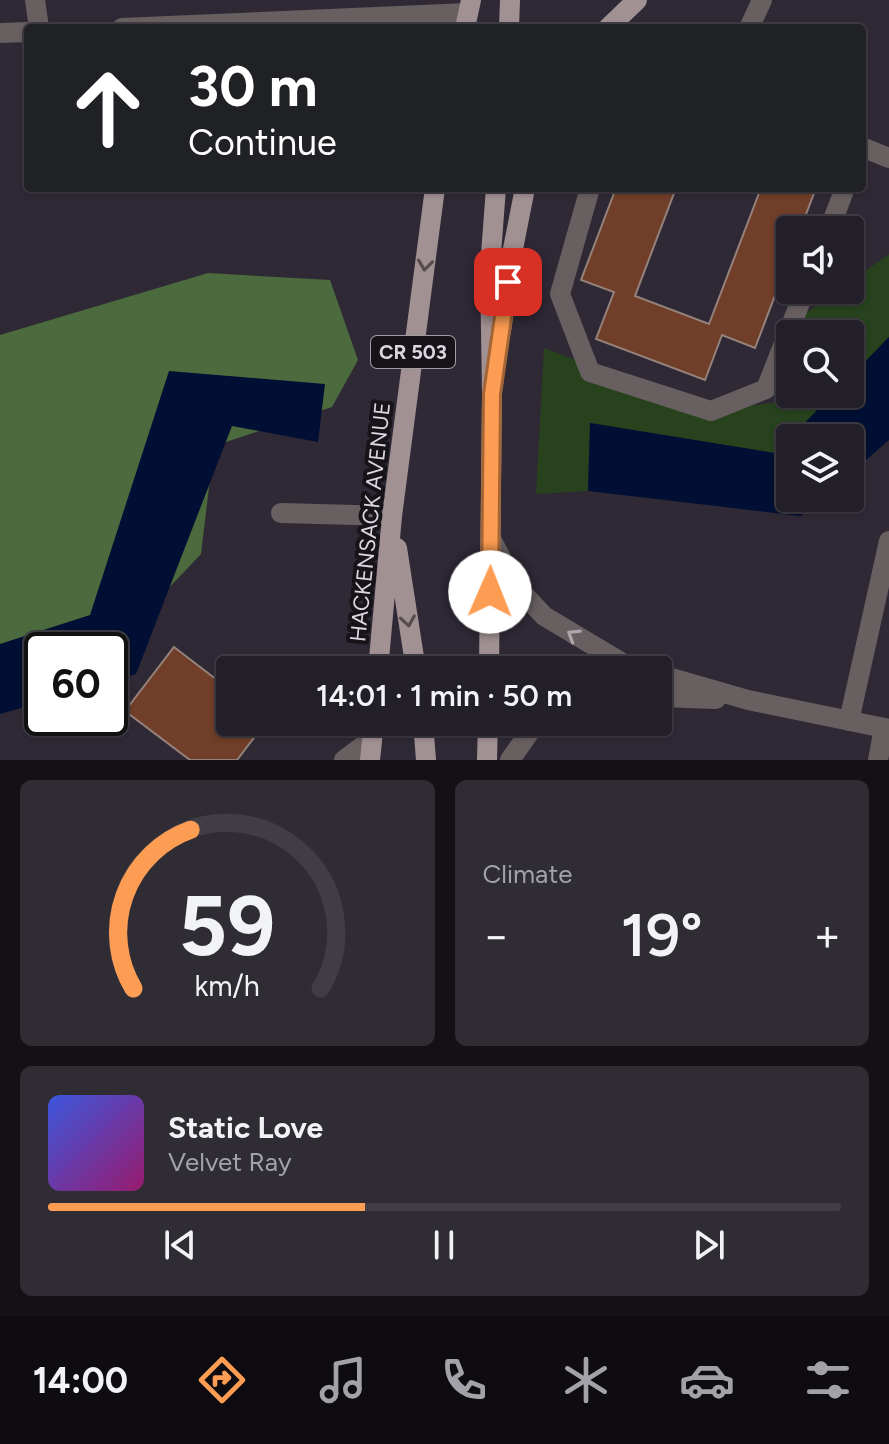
<!DOCTYPE html>
<html lang="en">
<head>
<meta charset="utf-8">
<style>
  :root { --surface:#231f28; --page:#2f2c34; --text:#f1f3f6; --muted:#a3a2a8; --line:#403d45; --accent:#fc9d53 }
  body { margin:0; font-family:Figtree,sans-serif; background:var(--page); color:var(--text); height:100vh; display:flex; flex-direction:column; font-size:30px; white-space:nowrap }
  * { box-sizing:border-box; margin:0 }
  p { font-size:26px; color:var(--muted) }
  .icon { flex:none; width:44px; height:44px; fill:none; stroke:currentColor; stroke-width:2; stroke-linecap:round; stroke-linejoin:round }
  .map { position:relative; height:760px; overflow:hidden }
  .details { display:flex; flex-direction:column; gap:20px; padding:20px; background:#131116; flex:1 }
  .details>* { flex:none }
  .banner { position:absolute; left:24px; top:24px; width:842px; height:168px; border-radius:8px; box-shadow:0 2px 6px #0004,0 0 0 2px var(--line); background:#202124; color:#fff; overflow:hidden }
  .controls { position:absolute; left:776px; top:216px; display:grid; gap:16px }
  .controls a { display:grid; place-items:center; width:88px; height:88px; border-radius:8px; background:var(--surface); box-shadow:0 2px 6px #0004,0 0 0 2px var(--line); font-size:40px }
  .speed { position:absolute; left:24px; top:632px; display:flex; gap:16px; font-size:40px; font-weight:700; text-align:center }
  .speed>* { display:grid; place-content:center; width:104px; height:104px; border-radius:50%; background:var(--surface); box-shadow:0 2px 6px #0004,0 0 0 2px var(--line); line-height:1 }
  .speed .limit { border:4px solid #111; border-radius:12px; background:#fff; color:#111 }
  .pin { position:absolute; display:grid; place-items:center; width:68px; height:68px; color:#fff; margin:-34px; border-radius:16px; box-shadow:0 4px 12px #0006 }
  .me { position:absolute; width:88px; margin:-44px; rotate:1deg; stroke-linejoin:round; filter:drop-shadow(0 0 6px #0008) }
  .turn { display:flex; align-items:center; gap:28px; height:168px; padding:0 32px; font-size:36px }
  .turn .icon { width:104px; height:104px; stroke-width:2.5 }
  .turn b { display:block; font-size:56px; line-height:68px }
  .big { font-size:60px; font-weight:600; line-height:1.1 }
  .details .card { flex:1; display:flex; flex-direction:column; justify-content:center; gap:12px; min-width:0; padding:0 28px; border-radius:12px; background:var(--page) }
  .details .dial { align-items:center; gap:0 }
  .dial svg { height:208px; overflow:visible; fill:none; stroke:var(--line); stroke-width:7; stroke-linecap:round; text-anchor:middle }
  .dial text { fill:var(--text); stroke:none }
  .song { display:flex; align-items:center; gap:24px }
  .cover { width:96px; height:96px; border-radius:12px; background:linear-gradient(135deg,hsl(230 70% 55%),hsl(320 70% 35%)) }
  .played { height:8px; border-radius:4px; background:linear-gradient(90deg,var(--accent) 40%,var(--line) 40%) }
  .keys { display:flex; justify-content:space-around; direction:ltr }
  .heat { display:flex; justify-content:space-between; align-items:center; font-size:44px; direction:ltr }
  .details .tiles { flex:1; display:grid; gap:20px; grid-template-columns:1fr 1fr }
  .card:last-child { grid-column:span 2 }
  .trip { position:absolute; left:216px; top:656px; width:456px; height:80px; border-radius:8px; background:var(--surface); box-shadow:0 2px 6px #0004,0 0 0 2px var(--line); font-weight:600; line-height:80px; text-align:center }
  .dock { display:flex; height:128px; justify-content:space-around; align-items:center; background:#0e0c10; color:var(--muted) }
  .dock .icon { width:56px; height:56px }
  .dock .active { color:var(--accent) }
  .dock b { font-size:36px; color:var(--text) }
  .map>svg:first-child { display:block }
  .green { fill:#28421d }
  .forest { fill:#4b6a3d }
  .water { fill:#000f33 }
  .building { fill:#703e29; stroke:#94827b; stroke-width:2 }
  .lines { fill:none; stroke-linecap:round; stroke-linejoin:round }
  .minor { stroke:#685f60; stroke-width:20 }
  .major { stroke:#a29193; stroke-width:20 }
  .oneway { stroke:#554c50 }
  .oneway2 { stroke:#ada7ad }
  .route-casing { stroke:#a46636; stroke-width:20 }
  .route { stroke:#fc9d53; stroke-width:14 }
  .labels { text-anchor:middle; dominant-baseline:central; stroke-width:8; stroke-linejoin:round; paint-order:stroke }
  .shield { fill:#161319; stroke:#a09ca4; stroke-width:2 }
  .shield-label { font-size:20px; font-weight:bold; fill:#dbd7e0 }
  .street-label { font-size:22px; fill:#dbd7e0; stroke:#161319 }
</style>
</head>
<body>
<div class="map">
<svg width="889" height="760" viewBox="0 0 889 760">
  <rect width="100%" height="100%" fill="#2f2936"/>
  <path class="green" d="M889 254V337L850 377V334H791L792 323 839 290H850V282Z
    M790 338V394H833L775 453 590 423 588 491 536 494 544 348 712 411 779 402Z"/>
  <path class="forest" d="M208 273 330 280 358 360 332 407 214 446 201 554 110 650H42L0 705V335Z"/>
  <path class="water" d="M889 337V440L850 474V438H790V498H822L801 516 588 491 590 423 775 453 833 394H850V377Z
    M169 371 325 384 318 442 232 426 136 674 110 681V650H42V702L0 714V644L90 615Z"/>
  <path class="building" d="M616 188H676L635 296 709 324 761 188H816L800 230H790V256L755 348 722 335 705 380 596 339 614 292 581 280Z
    M174 647 230 690V722H266L237 760H190L125 711Z"/>
  <g class="lines">
    <path class="minor" d="M35 0 39 28
      M122 28 468 13
      M749 28 762 0
      M0 33 28 32
      M862 147 889 158
      M590 188 560 294 590 372 711 411 766 389 805 290
      M829 230 845 188
      M281 513 392 516
      M491 539 516 586 544 616 626 665 642 670
      M658 674 748 700 889 729
      M658 697 716 699
      M849 721 889 541
      M344 760 372 739
      M510 760 531 730 543 722
      M878 760 884 728"/>
    <path class="major" d="M465 28 471 0
      M509 28 510 0
      M608 28 637 0
      M501 331 512 254 525 188
      M397 548 416 670
      M378 670 392 516 435 188
      M489 670 492 394 490 267 496 188
      M423 722 426 760
      M370 760 374 722
      M487 760 488 722"/>
  </g>
  <defs><path id="oneway-chevron" d="M-2-3.5L2.5 0L-2 3.5" fill="none" stroke-width="1.6" stroke-linecap="round" stroke-linejoin="round" transform="scale(2)"/></defs>
  <g class="oneway">
    <use href="#oneway-chevron" transform="translate(425 265) rotate(97)"/>
    <use href="#oneway-chevron" transform="translate(408 621) rotate(81)"/>
  </g>
  <use class="oneway2" href="#oneway-chevron" transform="translate(573 635) rotate(-148)"/>
  <g class="lines">
    <defs>
      <path id="route" d="M490 592 492 394 508 282"/>
    </defs>
    <use href="#route" class="route-casing"/>
    <use href="#route" class="route"/>
  </g>
  <g class="labels">
    <rect class="shield" x="371" y="336" width="84" height="32" rx="6"/>
    <g class="shield-label">
      <text x="413" y="352">CR 503</text>
    </g>
    <g class="street-label">
      <text transform="translate(370 522) rotate(-84)">HACKENSACK AVENUE</text>
    </g>
  </g>
</svg>
<div class="controls">
<a><svg class="icon" aria-label="sound" viewBox="0 0 24 24"><path d="M4 9h4l5-4v14l-5-4H4zM17 9q2 3 0 6"/></svg></a>
<a><svg class="icon" aria-label="search" viewBox="0 0 24 24"><circle cx="10" cy="10" r="6"/><path d="M15 15l6 6"/></svg></a>
<a><svg class="icon" aria-label="layers" viewBox="0 0 24 24"><path d="M12 4l9 5-9 5-9-5zM3 14l9 5 9-5"/></svg></a>
</div>
<div class="speed"><div class="limit">60</div></div>
<div class="pin" style="left:508px;top:282px;background:#d93025"><svg class="icon" aria-label="arrive" viewBox="0 0 24 24"><path d="M6 21V4h12l-3 4 3 4H6"/></svg></div>
<svg class="me" style="left:490px;top:592px" viewBox="-20 -20 40 40"><circle r="19" fill="#fff"/><path d="M0-13L10 11 0 6-10 11z" fill="#fc9d53"/></svg>
<div class="trip">14:01 · 1 min · 50 m</div>
<div class="banner">
<div class="turn"><svg class="icon" aria-label="ahead" viewBox="0 0 24 24"><path d="M12 20V5M6 11l6-6 6 6"/></svg><div><b>30 m</b>Continue</div></div>
</div>
</div>
<section class="details">
<div class="tiles">
<div class="card dial"><svg viewBox="0 0 100 80">
<path d="M14 69A42 42 0 1 1 86 69"/>
<path d="M14 69A42 42 0 0 1 36 8" stroke="#fc9d53"/>
<text x="50" y="56" font-size="32" font-weight="700">59</text>
<text x="50" y="72" font-size="11">km/h</text>
</svg></div>
<div class="card"><p>Climate</p>
<div class="heat"><a>−</a><b class="big">19°</b><a>+</a></div>
</div>
<div class="card">
<div class="song"><i class="cover"></i><div><b>Static Love</b><p>Velvet Ray</p></div></div>
<div class="played"></div>
<div class="keys"><svg class="icon" aria-label="previous" viewBox="0 0 24 24"><path d="M18 5L8 12l10 7zM5 5v14"/></svg><svg class="icon" aria-label="pause" viewBox="0 0 24 24"><path d="M8 5v14M16 5v14"/></svg><svg class="icon" aria-label="next" viewBox="0 0 24 24"><path d="M6 5l10 7-10 7zM19 5v14"/></svg></div>
</div>
</div>
</section>
<nav class="dock">
<b>14:00</b>
<svg class="icon active" aria-label="directions" viewBox="0 0 24 24"><path d="M12 3l9 9-9 9-9-9zM9 14v-3h6M13 9l2 2-2 2"/></svg>
<svg class="icon" aria-label="music" viewBox="0 0 24 24"><path d="M9 18V5l10-2v13"/><circle cx="6" cy="18" r="3"/><circle cx="16" cy="16" r="3"/></svg>
<svg class="icon" aria-label="phone" viewBox="0 0 24 24"><path d="M5 4h4l2 5-3 2q2 4 5 5l2-3 5 2v4C11 20 4 13 5 4z"/></svg>
<svg class="icon" aria-label="climate" viewBox="0 0 24 24"><path d="M12 3v18M4 7l16 10M4 17L20 7"/></svg>
<svg class="icon" aria-label="car" viewBox="0 0 24 24"><path d="M5 17H2v-5l4-1 3-4h7l3 4 3 1v5h-3M9 17h6M6 11h13"/><circle cx="7" cy="17" r="2"/><circle cx="17" cy="17" r="2"/></svg>
<svg class="icon" aria-label="filters" viewBox="0 0 24 24"><path d="M4 7h16M4 17h16"/><circle cx="9" cy="7" r="2"/><circle cx="15" cy="17" r="2"/></svg>
</nav>
</body>
</html>
